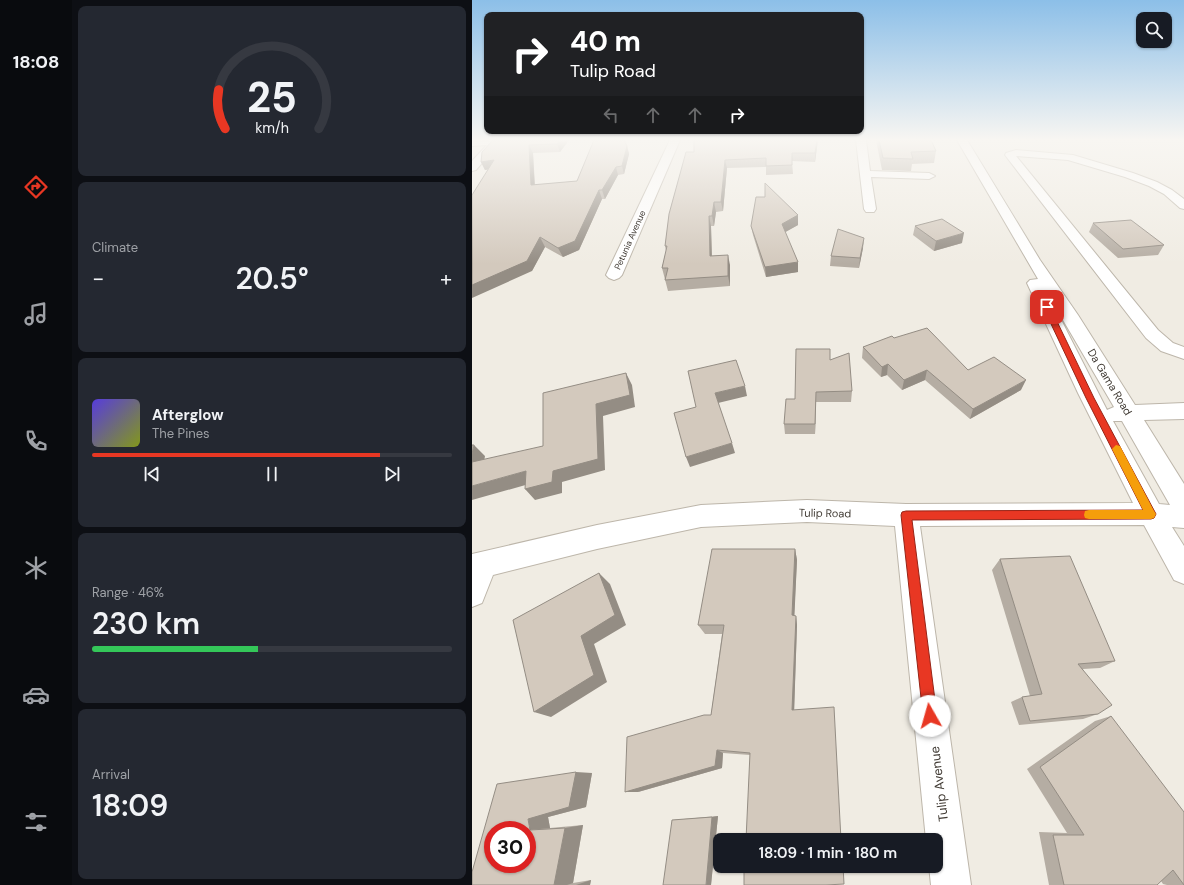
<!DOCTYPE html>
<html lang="en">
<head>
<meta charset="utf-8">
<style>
  :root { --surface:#171b24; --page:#242831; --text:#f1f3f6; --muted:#9ea1a6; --line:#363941; --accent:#e83723 }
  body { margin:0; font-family:"DM Sans",sans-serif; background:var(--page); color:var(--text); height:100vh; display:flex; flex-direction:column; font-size:15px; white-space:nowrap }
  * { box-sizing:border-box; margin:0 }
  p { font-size:13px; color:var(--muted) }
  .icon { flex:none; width:22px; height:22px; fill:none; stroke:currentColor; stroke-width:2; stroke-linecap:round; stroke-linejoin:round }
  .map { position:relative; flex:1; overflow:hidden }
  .details { display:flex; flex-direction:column; gap:6px; padding:6px; background:#0d0f14; width:400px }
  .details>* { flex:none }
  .top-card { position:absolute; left:12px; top:12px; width:380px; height:122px; border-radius:8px; box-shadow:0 1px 3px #0004; background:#202124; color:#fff; overflow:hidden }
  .controls { position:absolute; left:664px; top:12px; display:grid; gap:8px }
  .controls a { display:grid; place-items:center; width:36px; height:36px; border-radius:8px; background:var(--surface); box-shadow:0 1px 3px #0004; font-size:20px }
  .speed { position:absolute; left:12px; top:821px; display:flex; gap:8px; font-size:20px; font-weight:700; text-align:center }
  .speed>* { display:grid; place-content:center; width:52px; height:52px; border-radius:50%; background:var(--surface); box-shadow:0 1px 3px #0004; line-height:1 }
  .speed .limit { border:6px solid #d22; background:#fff; color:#111 }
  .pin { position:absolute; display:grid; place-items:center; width:34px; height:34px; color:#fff; margin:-17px; border-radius:8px; box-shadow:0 2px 6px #0006 }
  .me { position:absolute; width:44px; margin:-22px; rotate:353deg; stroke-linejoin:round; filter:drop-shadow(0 0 3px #0008) }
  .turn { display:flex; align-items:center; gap:14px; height:84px; padding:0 20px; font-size:18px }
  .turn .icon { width:52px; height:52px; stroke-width:2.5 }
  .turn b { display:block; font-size:28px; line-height:34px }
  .lanes { display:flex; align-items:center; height:38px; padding:0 20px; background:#0003; justify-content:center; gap:20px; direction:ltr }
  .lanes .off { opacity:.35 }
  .big { font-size:30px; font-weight:600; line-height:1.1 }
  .details .card { flex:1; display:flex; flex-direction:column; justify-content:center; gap:6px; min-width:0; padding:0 14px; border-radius:8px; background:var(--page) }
  .details .dial { align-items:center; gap:0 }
  .dial svg { height:104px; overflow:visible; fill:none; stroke:var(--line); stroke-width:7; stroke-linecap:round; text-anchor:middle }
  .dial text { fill:var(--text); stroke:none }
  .song { display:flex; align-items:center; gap:12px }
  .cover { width:48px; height:48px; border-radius:6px; background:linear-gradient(135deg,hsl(250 70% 55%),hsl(70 70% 35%)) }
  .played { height:4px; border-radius:2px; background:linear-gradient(90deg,var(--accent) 80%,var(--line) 80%) }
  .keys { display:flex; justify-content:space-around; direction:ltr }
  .heat { display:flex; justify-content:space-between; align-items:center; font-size:22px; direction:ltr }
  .charge { height:6px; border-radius:3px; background:linear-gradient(90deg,#34c759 46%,var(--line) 0) }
  .trip { position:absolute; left:241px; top:833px; width:230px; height:40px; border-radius:8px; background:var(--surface); box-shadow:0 1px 3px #0004; font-weight:600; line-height:40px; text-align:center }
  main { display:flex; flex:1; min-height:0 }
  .tabs { display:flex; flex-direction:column; width:72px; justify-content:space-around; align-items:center; background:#090b0e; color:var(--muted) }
  .tabs .icon { width:28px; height:28px }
  .tabs .current { color:var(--accent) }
  .tabs b { font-size:18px; color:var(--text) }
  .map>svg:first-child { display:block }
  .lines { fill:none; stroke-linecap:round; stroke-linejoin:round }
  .minor-casing { stroke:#bdb6aa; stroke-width:2 }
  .minor { fill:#fff; fill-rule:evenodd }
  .wall { fill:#b5ada3 }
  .shaded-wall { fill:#948d84 }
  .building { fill:#d3c9bd; stroke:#948d84; fill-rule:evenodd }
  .route { fill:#e83723; stroke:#972417 }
  .slow { fill:#f59e0b }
  .labels { text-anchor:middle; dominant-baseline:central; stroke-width:3; stroke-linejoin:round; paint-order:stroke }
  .far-street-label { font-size:9px; fill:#413b34; stroke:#fff }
  .street-label { font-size:11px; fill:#413b34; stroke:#fff }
  .near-street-label { font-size:13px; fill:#413b34; stroke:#fff }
</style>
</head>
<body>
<main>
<nav class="tabs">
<b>18:08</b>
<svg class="icon current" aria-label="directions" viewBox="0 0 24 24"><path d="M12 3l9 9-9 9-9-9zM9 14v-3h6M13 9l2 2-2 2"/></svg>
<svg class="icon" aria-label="music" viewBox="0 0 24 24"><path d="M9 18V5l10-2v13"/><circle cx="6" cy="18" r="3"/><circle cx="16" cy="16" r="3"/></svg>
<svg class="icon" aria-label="phone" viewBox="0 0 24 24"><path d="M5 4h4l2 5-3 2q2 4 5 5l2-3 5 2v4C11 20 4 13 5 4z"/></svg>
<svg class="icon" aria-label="climate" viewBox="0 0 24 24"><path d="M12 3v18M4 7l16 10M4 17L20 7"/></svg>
<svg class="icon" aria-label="car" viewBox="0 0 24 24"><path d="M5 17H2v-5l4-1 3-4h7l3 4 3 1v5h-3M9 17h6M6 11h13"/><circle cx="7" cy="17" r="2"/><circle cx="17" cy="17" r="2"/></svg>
<svg class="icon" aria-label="filters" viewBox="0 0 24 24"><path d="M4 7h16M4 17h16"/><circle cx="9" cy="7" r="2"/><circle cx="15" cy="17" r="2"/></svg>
</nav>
<section class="details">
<div class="card dial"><svg viewBox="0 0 100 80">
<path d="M14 69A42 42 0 1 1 86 69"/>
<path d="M14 69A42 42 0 0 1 9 39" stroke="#e83723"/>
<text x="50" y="56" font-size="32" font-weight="700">25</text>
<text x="50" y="72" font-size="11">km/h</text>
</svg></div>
<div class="card"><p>Climate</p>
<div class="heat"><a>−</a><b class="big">20.5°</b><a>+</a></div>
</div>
<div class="card">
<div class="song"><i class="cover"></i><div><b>Afterglow</b><p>The Pines</p></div></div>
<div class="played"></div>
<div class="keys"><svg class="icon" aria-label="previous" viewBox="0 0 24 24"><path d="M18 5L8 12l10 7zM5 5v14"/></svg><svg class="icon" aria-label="pause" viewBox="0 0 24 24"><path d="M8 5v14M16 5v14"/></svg><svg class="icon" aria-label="next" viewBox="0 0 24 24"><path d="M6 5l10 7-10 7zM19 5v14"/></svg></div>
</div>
<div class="card"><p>Range · 46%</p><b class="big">230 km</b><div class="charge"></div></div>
<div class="card"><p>Arrival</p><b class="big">18:09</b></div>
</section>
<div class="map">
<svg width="712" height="885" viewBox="0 0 712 885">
  <rect width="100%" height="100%" fill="#f0ece3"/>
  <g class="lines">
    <defs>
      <path id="minor" d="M0 140H42L37 143 26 144 4 170 0 171V161L15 145 0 146Z
        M198 140H208L150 275 147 278 142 280 137 278 134 275Z
        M384 140H394L398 171 457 173 463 176 457 179 399 177 404 209 402 212H394L392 209Z
        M485 140H495L568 260 606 315 663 405 712 403V419L672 420 712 484V528L700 527 712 546V584L702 580 672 525 448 526 499 885H459L457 866H464V840H454L423 526 335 522 229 527 125 549 21 575 10 603 0 607V554L125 525 229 505 335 500 434 504 661 503 606 393 555 283 558 280 566 279ZM577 296 642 407 635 410ZM641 421H650L698 505 687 504Z
        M544 150 601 155 661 173 685 182 700 190 712 199V209L708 208 692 194 677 186 653 177 596 160 544 156 686 330 701 343 712 347V359L689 351 674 338 533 155 534 153Z"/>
    </defs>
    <use href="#minor" class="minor-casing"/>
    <use href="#minor" class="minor"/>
  </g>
  <path class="wall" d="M21 140H97L88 152 61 153 63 185 105 181 155 146 157 154 152 174 146 175 133 199H130L107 250 91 257 73 247 60 271 16 169 13 170 9 162Z
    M346 140 343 162 320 161 321 174 294 175V167L255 168 251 211 244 212 242 226H239L240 256 258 265V286L196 291 190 268 194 251 193 246 222 152Z
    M404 140H459L464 151 462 163 440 164 439 171 410 170Z
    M326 215V225L313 232 326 272 294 277 281 235 279 226Z
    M621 223 692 245 686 255 646 258 617 232Z
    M443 226 490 243 462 251 441 235Z
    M391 248 387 268 358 266 359 256Z
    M422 338 496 370 549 390 498 419 453 380 430 390 415 375 409 377 390 358 391 347Z
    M358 360 380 391 379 402H344L343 434H313L312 424 323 399Z
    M323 549 325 560 322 616H324L325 625 322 710 278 755 251 753 250 768 166 792 239 715 250 634H233L226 625Z
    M528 559 643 661 628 668 611 669 626 714 611 719 547 725 539 702 550 697 558 696 520 570Z
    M639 716 712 885H695L691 884 689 881 685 885H577L567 832 595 833 555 769 623 721Z
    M120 773 114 807 76 817 78 828 111 825 101 883 119 880 118 885H0Z
    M246 816 239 885 200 820Z"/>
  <path class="shaded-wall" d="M88 140H97L88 152 85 144Z
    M345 140H346L343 162V153Z
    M57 145 61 153 63 194 59 185Z
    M155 146 157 154 152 174 150 166Z
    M22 160 26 168 13 170 9 162Z
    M253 160 255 168 251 211 249 202Z
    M144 167 146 175 133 199 130 190Z
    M127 190 130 199 107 250 91 257 86 248Z
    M242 202 244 212 242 226 240 216Z
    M326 215V225L310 234V224Z
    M237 216 239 226 240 266 238 256Z
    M492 233 490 243 462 251 464 241Z
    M68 237 73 247 60 271 0 298V285Z
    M392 238 391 248 387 268 388 258Z
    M256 255 258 265V286L256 276Z
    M326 262V272L294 277 293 267Z
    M416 364 415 375 409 377 410 367Z
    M455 370 453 380 430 390 432 380Z
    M154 373 160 385 163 407 131 416 133 470 90 482V493L63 500 53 489 81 471 124 404Z
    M554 380 549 390 498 419 501 409Z
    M273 386 275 396 246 403 243 393Z
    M344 392V402L343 434V424Z
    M260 443 263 453 218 467 214 457Z
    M2 445 13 456 10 474 0 464V454Z
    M54 471 64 482 0 500V486Z
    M323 549 325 560 322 625 320 615Z
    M127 573 138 584 154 625 122 644 135 682 79 717 62 712Z
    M324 616 325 625 322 715 320 710Z
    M245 750 251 753 250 768 166 792H153Z
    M104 772 120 773 114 807 76 817 78 828 58 830 56 819Z
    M246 816 239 885H234L240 817Z
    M111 825 101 883 95 885H82L93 828Z
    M119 880 118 885H104Z"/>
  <path class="building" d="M21 140H88L85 144 57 145 59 185 105 181 122 140H152L155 146 150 166 144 167 130 190H127L103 241 86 248 68 237 55 261 0 285V195L22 160 9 162 10 152Z
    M222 140H345L343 153H320V165L294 166V158L253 160 249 202H242L240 216H237L238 256 256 255V276L193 280 196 268H190L195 246H193L197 214 214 152H222Z
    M407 140H459L464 151 439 152 441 159 411 158Z
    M293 183 326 215 310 224 326 262 293 267 279 226 284 197H293Z
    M470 219 492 233 464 241 443 226Z
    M659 220 692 245 651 249 621 223Z
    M366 229 392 238 388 258 359 256Z
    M455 328 496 370 522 357 554 380 501 409 455 370 432 380 416 364 410 367 391 347 420 336 422 338Z
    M324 349H358V360L377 353 380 391 344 392 343 424H312L314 399H323Z
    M264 360 273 386 243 393 260 443 214 457 202 413 224 407 216 371Z
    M154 373 158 395 124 404 126 459 81 471 80 482 53 489 54 471 0 486V462L71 446V393Z
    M0 445H2L0 454Z
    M240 549H323L320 615 324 616 320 710 362 707 369 840H274L278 753 245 750 243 766 153 792 155 737 232 715H239L252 625H226Z
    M598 556 643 661 606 664 640 705 626 714 558 721 550 697 570 694 528 559Z
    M127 573 143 615 109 636 122 675 62 712 41 620Z
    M639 716 712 812V885L701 870 685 885H592L581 835H612L568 767Z
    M104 772 97 807 56 819 58 830 93 828 82 885H0V872L25 784ZM21 830H55V864H21Z
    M240 817 234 885H191L200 820Z
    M272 866H371L372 884 354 885H272Z"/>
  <linearGradient id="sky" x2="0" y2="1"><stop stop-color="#8cbfe8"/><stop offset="0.53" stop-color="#f8f6f2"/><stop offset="1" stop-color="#f8f6f2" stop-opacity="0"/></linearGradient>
  <rect width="712" height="264" fill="url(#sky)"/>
  <path class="route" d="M575 305 578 307 622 398 684 514 682 518 679 519 440 520 465 716 463 720 458 722 453 720 451 716 429 515 430 512 434 511 671 510 614 398 571 307Z"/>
  <path class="slow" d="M644 445 648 446 682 511 684 514 682 518 679 519H617L613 518 612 515 613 511 617 510H671L640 449Z"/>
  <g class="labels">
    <g class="far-street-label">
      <text transform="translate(158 240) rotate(-66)">Petunia Avenue</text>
    </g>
    <g class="street-label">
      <text transform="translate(638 382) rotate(59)">Da Gama Road</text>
      <text transform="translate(353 513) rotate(1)">Tulip Road</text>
    </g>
    <g class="near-street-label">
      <text transform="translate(467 784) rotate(-97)">Tulip Avenue</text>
    </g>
  </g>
</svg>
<div class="controls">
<a><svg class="icon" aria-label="search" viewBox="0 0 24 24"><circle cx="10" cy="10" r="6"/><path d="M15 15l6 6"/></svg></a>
</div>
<div class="speed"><div class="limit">30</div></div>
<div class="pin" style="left:575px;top:307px;background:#d93025"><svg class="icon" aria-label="arrive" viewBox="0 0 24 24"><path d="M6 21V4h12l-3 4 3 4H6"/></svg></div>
<svg class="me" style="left:458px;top:716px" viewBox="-20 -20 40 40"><circle r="19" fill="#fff"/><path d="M0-13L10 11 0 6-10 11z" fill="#e83723"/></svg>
<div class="trip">18:09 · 1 min · 180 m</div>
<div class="top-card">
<div class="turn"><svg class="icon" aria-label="right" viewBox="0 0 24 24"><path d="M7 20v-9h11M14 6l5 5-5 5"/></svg><div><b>40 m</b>Tulip Road</div></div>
<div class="lanes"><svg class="icon off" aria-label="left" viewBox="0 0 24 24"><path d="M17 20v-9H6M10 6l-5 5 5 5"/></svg><svg class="icon off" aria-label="ahead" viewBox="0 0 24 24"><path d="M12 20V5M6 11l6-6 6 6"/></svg><svg class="icon off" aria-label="ahead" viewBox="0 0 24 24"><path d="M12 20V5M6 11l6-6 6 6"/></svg><svg class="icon" aria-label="right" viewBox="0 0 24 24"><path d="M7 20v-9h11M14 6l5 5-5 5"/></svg></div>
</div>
</div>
</main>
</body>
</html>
